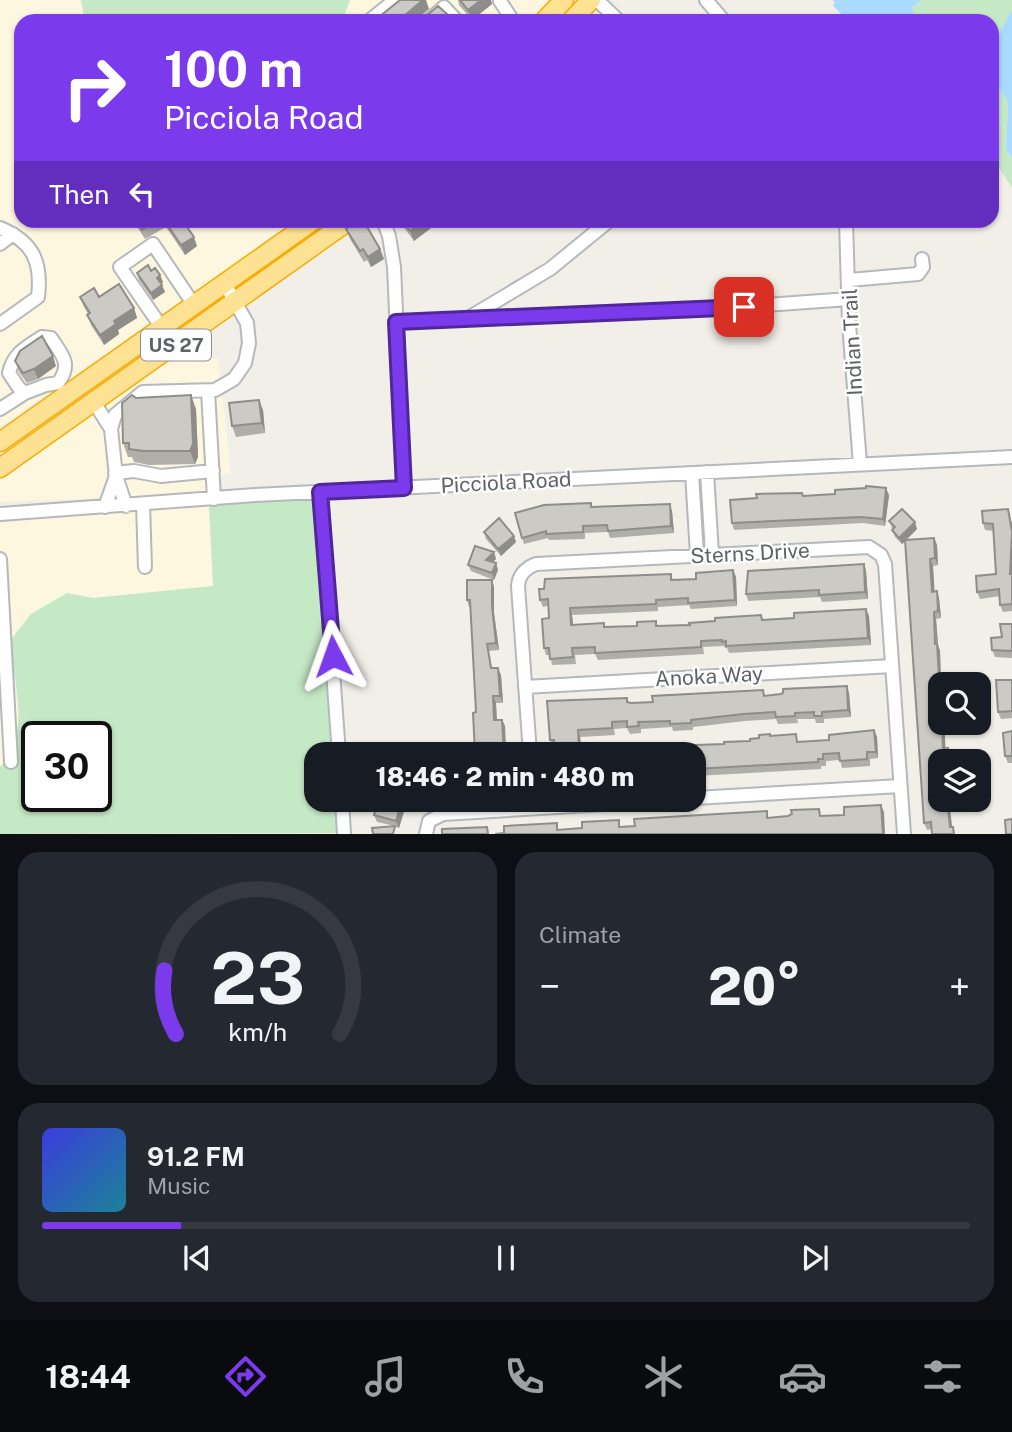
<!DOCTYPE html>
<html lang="en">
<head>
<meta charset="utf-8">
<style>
  :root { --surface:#171b24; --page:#242831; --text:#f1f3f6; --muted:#9ea1a6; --line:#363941; --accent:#7c3aed }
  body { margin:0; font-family:"Public Sans",sans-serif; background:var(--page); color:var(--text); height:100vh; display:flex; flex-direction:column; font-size:26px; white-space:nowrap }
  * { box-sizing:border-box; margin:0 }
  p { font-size:23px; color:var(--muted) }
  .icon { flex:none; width:38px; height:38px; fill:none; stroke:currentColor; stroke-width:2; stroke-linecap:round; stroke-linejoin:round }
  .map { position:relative; height:834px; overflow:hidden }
  .drawer { display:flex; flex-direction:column; gap:18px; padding:18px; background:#0d0f14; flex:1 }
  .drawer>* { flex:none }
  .guide { position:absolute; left:14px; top:14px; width:985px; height:214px; border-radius:21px; box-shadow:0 2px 5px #0004; background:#7c3aed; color:#fff; overflow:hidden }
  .fabs { position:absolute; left:928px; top:672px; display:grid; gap:14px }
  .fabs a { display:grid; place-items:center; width:63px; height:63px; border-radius:14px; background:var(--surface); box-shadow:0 2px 5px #0004; font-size:35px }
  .speed { position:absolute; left:21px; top:721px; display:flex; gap:14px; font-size:35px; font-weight:700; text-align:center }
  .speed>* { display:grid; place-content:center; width:91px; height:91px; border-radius:50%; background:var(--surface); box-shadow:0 2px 5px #0004; line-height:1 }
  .speed .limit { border:4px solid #111; border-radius:10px; background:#fff; color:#111 }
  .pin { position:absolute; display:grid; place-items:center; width:60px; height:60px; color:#fff; margin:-30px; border-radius:14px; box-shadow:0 4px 10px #0006 }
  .me { position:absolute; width:77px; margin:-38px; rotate:356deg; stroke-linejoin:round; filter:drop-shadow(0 0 5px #0008) }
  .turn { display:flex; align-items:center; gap:24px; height:147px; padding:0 35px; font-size:32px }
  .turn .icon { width:91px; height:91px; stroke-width:2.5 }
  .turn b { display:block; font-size:49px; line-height:60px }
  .then { display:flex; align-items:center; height:66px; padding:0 35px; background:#0003; gap:14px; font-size:26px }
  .big { font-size:52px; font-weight:800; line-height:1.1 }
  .drawer .widget { flex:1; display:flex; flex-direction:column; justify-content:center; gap:10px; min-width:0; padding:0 24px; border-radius:21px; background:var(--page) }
  .drawer .dial { align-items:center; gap:0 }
  .dial svg { height:182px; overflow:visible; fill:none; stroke:var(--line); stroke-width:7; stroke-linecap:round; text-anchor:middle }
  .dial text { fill:var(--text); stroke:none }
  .song { display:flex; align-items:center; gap:21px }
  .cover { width:84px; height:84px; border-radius:10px; background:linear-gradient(135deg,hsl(240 70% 55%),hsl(190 70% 35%)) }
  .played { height:7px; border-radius:4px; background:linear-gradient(90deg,var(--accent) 15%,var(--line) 15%) }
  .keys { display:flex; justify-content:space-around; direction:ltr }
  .heat { display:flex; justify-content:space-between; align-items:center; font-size:38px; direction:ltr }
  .drawer .tiles { flex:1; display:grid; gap:18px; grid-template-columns:1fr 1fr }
  .widget:last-child { grid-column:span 2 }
  .trip { position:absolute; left:304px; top:742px; width:402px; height:70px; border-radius:21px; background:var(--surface); box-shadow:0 2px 5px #0004; font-weight:800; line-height:70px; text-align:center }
  .menu { display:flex; height:112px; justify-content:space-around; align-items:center; background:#090b0e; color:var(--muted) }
  .menu .icon { width:49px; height:49px }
  .menu .on { color:var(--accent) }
  .menu b { font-size:32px; color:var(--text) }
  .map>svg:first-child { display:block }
  .commercial { fill:#fef7e0 }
  .green { fill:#c5e8c5; fill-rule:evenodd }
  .water { fill:#aadaff }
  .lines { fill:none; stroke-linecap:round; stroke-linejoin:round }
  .minor-casing { stroke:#b5b8bc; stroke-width:16 }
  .highway-casing { stroke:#f9ab00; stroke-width:21 }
  .minor { stroke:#fff; stroke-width:12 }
  .highway { stroke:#fde293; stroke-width:18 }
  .wall { fill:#afaea9 }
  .shaded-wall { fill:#8f8d8a }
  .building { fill:#cccac5; stroke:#8f8d8a; stroke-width:2 }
  .route-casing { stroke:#51269a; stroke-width:18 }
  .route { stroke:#7c3aed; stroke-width:12 }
  .labels { text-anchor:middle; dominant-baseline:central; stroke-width:5; stroke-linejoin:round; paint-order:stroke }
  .shield { fill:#fff; stroke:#8f9295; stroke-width:2 }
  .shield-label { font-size:19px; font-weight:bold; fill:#5f6368 }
  .street-label { font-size:21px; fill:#5f6368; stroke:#fff }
</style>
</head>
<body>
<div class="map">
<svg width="1012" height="834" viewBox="0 0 1012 834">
  <rect width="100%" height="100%" fill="#f1efe8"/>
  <path class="commercial" d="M0 0H80L85 21H21V220L298 221 0 427Z
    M350 0H548L531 21H342Z
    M218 358 231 473 206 476 208 494 0 502V478L161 362Z
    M209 505 213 586 93 598 9 642 19 719 11 757 0 767V521Z"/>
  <path class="green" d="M81 0H350L342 21H85Z
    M922 0H1012V10L992 47V21H916L912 7Z
    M992 77 1008 102 1006 149 1012 158V188L992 157Z
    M330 498 345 754H317V800H348L350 833 0 834V767C31 738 15 680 9 642L31 614 67 593 93 598 213 586 209 505ZM37 737H96V796H37Z"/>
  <path class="water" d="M832 0H922L912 7 916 21H849L833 6 835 2Z
    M1012 10V158L1006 149 1008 102 992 77V47Z"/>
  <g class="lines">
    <defs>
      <path id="minor" d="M597 0 619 21
        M706 0 724 21
        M500 1 513 21
        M369 21 395 0
        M428 21 444 7 457 21
        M383 220 389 236 394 267 404 488
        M846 220 849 324 860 464
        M0 228C34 242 42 263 38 297L0 324
        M0 244 13 234
        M849 280 918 274 923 267 922 259
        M470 317 550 269 610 220
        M396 322 696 310 849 299
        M162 328 120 267 153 244 194 305
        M42 337 51 338C63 356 72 364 58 383L46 385 25 393 19 388 9 373C13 354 26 347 42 337Z
        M208 391 214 499
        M94 402 111 429
        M0 409 25 393
        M707 472 712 554
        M115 473 134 471 161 476 213 471
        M692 473 697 555
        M116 476 111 429 115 415 143 392 215 390 234 379 245 363 249 343 247 323 225 284
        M320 492 339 754
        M143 504 145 567
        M105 507 116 476 126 506
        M0 514 255 495 1012 457
        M0 559 11 762
        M525 687 892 666
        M530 754 518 586C519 574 526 568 536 564L869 547 881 555 885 564 904 834
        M695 798 900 786
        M342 800 344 834
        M426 834 429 821 443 814 671 800"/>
      <path id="highway" d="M544 21 564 0
        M571 21 591 0
        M0 442 314 220
        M0 468 350 220"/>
    </defs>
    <use href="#minor" class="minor-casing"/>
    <use href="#highway" class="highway-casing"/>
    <use href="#minor" class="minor"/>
    <use href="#highway" class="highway"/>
  </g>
  <path class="wall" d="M458 0H491L492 4 472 20 459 5Z
    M133 220H182L197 246 185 255 166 227 145 239Z
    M398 220H428L431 228 414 241Z
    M346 229 380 249 384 259 371 267 367 260 364 262 350 239Z
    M151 271 160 275 163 282 161 284 165 292 153 300 139 280 137 273Z
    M80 297H99L134 308 137 318 118 330 119 334 104 345 91 325 87 315 88 314 84 307Z
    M15 361 56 366 38 379 27 383 19 372Z
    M196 409 198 457 195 464 149 465 134 462 132 457H128L123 443Z
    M263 410 265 433 236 437 232 426Z
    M889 495 885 526 863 523 734 530 732 523 803 496Z
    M592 507 672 511 674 533 610 538 608 532 585 533V539L549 540 548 538 524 544 522 538Z
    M1008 509 1012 524V611L1003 612 1000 605V596L980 599 977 592 996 574 994 531 985 530 983 523Z
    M889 521 917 529 906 540 934 538 937 545 938 565 933 566 934 591H937L939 598 941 618 936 619 938 645 940 651 941 684H940V723H946H944L945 748 950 755 951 761H940L932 829 927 830 924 823 906 541 902 544 895 537 892 530H893Z
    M484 532 514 536 516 542 501 556 486 539Z
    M494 552 496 559 493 562 496 563 498 570 494 580 471 571 468 565Z
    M864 564 866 571 868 599 822 602 820 597 748 601 746 594Z
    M733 570 736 577 737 606 691 609 689 605 658 607V611L572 615 573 625 606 627 637 626 656 621 658 626 763 620 869 616 871 645 729 653 727 648H725L724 646 703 647 704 654 598 660 595 654 575 655 576 664 552 665 550 655H546L544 648 549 618 548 606 543 607 540 600 671 574 673 580 696 579Z
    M492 580 494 587V613L499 650 489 651 492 668 501 675 503 703H496L497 720H502L505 726 506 754H475L476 712 471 607H469L467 600Z
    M1012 624V658L995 657 992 650Z
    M1012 680V718L1001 719 998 712Z
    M849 693 851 717 824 719V723H816L815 719H797L798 723 778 724 776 719 745 721 693 727V730L673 731 672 727 641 729V733L630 734 627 728 614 729 615 735 580 737 581 746 613 744 616 754H555V747H553L550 740 629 702 631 703 765 695Z
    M874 730 877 737 878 758 870 759V766L842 768 840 760 826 761V766H821V769L695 776V754H629L639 743 640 747 724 744 750 741 771 736 799 742 829 740Z
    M1012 731V763H1008L1005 756Z
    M405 808 399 828 395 827 397 833 395 826 377 822 374 815Z"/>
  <path class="shaded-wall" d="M423 0H426L429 9 414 21H398Z
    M481 0H491L492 4 472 20 468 10Z
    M424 220H428L431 228 414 241 410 231Z
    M194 237 197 246 185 255 181 245Z
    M380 249 384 259 371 267 368 257Z
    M160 275 163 282 159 285 157 278Z
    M162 285 165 292 153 300 151 293Z
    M134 308 137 318 118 330 119 334 104 345 100 335 114 321Z
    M53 356 56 366 38 379 34 369Z
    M191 395 196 409 198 457 195 464 190 451Z
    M259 400 263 410 265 433 262 423Z
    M886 488 889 495 885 526 883 519Z
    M670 504 672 511 674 533 671 526Z
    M1008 509 1012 524V578L1010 574Z
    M915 522 917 529 902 544 899 538Z
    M514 536 516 542 501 556 498 549Z
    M934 538 937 545 938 565 935 558Z
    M494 552 496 559 488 566 486 560Z
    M930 559 933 566 935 598 932 592Z
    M496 563 498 570 494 580 492 573Z
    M864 564 866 571 868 599 865 592Z
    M733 570 736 577 737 606 735 600Z
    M492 580 494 587V613L499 650 496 643 492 606Z
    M937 591 939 598 941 618 938 611Z
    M570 608 572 615 574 632 571 625Z
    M866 609 869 616 871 645 868 638Z
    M934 612 936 619 938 645 940 651 941 684H940Z
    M498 668 501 675 503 703 500 696Z
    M847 686 849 693 851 717 848 710Z
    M493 696 496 703 497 727 494 720Z
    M502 720 505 726 506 754H504Z
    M942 723H944L946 755 943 749Z
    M578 730 580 737 582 753 579 746Z
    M874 730 877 737 878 758 876 752Z
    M947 800H949L953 834 950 827Z
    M402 801 405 808 399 828 396 821Z
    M881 805 884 812 885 834H883Z"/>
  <path class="building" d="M400 0H423L398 21H374Z
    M460 0H481L468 10Z
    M438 6 455 21H420Z
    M135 220H158L142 230Z
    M164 220H182L194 237 181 245Z
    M360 220H363L380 249 368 257 363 249 360 251 346 229Z
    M402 220H424L410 231Z
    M148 265 151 271 155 268 160 275 157 278 162 285 151 293 137 273Z
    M119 284 134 308 114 321 116 324 100 335 87 315 90 313 80 297 94 288 99 297Z
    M42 336 53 356 34 369 23 373 15 361 20 351Z
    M132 395 136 398 191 395 193 444 190 451H144L129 449V443H123L122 403Z
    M259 400 262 423 232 426 229 403Z
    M866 486 886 488 883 519 860 517 732 523 730 500 757 498 756 494 802 493 803 496 835 494V490L866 488Z
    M591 503V507L670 504 671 526 608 531 607 525 583 526V532L546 534V531L522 538 515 513 544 505Z
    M902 509 915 522 899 538 892 530 895 527 889 521Z
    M1008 509 1012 532 1010 574H1012V604L1000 605 999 589 977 592 976 576 996 574 993 524 983 523 982 511Z
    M499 518 514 536 498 549 484 532Z
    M934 538 935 558 930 559 932 592 937 591 938 611 934 612 935 644H937L940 694V723H942L943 749 948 748 949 761H940V800H947L950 827H953L954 834H932L931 822 924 823 905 540Z
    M475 546 494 552 486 560 496 563 492 573 468 565Z
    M864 564 865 592 819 595V590L746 594 748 571Z
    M733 570 735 600 688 603V598L656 600V604L570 608 571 625 604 623V627L637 626V622L656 621V626L690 625 689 623 715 621V618L761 615 762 620 794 618V613L866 609 868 638 726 646V641L722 642V640L701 641V647L595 653V647L572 648 573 657 550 659 549 648H544L542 619 549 618 548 599 540 600 539 589H544L545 579 671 574V580L696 579V573Z
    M467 580H492V606L496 643 487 644 491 668H498L500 696H493L494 720H502L504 754H475L473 713 476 712 470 600H467Z
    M1000 624H1012V651L992 650 991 638 1002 637Z
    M996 680H1012V711L998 712Z
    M847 686 848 710 822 712V716H814V712L795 713V716L776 717 775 712 743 714 691 720V723L670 724V721L638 722 639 726 627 727V721L612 722V728L578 730 579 746 613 744 614 754H555L554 740H550L547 701 627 698V702L631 703 653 702 652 696 763 690 764 696 781 694 783 693V689Z
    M874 730 876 752H867V759L840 761 839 753 823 754V759H818V762L695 769V754H629L628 744 639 743V747L724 744V742L750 741V739L759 738V735L770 734V736L796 734 797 742 829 740V735Z
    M1012 731V756H1005L1003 733Z
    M379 800H396L402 801 396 821 374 815Z
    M881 805 883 834H495L504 833V826L557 823V830L582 828V822L619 820V827L635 826 634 819 767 811V818L788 816 792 814 791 810 819 809 820 816 844 815V807Z
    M1012 819V834H1006L1005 820Z
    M395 826 393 834H373L372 828Z
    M487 827 488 834H442V829Z"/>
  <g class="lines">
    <defs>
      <path id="route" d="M333 656 320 492 404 488 396 322 744 307"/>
    </defs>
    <use href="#route" class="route-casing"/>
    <use href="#route" class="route"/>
  </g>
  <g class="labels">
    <rect class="shield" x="141" y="329.5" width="70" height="31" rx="5"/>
    <g class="shield-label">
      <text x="176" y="345">US 27</text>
    </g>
    <g class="street-label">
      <text transform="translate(852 342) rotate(-93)">Indian Trail</text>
      <text transform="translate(506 482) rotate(-3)">Picciola Road</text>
      <text transform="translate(750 553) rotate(-3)">Sterns Drive</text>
      <text transform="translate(709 676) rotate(-3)">Anoka Way</text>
    </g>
  </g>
</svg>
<div class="fabs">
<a><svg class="icon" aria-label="search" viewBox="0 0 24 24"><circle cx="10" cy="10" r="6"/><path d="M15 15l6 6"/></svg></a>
<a><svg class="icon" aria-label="layers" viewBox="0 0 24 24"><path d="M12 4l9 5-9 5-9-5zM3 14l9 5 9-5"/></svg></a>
</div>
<div class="speed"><div class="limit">30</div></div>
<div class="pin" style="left:744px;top:307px;background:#d93025"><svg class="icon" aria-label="arrive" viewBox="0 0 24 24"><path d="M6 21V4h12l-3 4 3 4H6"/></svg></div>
<svg class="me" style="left:333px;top:656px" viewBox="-20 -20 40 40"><path d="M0-17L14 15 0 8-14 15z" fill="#7c3aed" stroke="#fff" stroke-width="4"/></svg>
<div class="trip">18:46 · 2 min · 480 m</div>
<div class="guide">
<div class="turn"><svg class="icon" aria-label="right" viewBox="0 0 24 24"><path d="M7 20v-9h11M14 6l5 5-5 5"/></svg><div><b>100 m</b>Picciola Road</div></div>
<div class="then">Then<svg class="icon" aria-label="left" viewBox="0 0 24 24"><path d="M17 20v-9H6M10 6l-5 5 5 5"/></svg></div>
</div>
</div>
<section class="drawer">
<div class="tiles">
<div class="widget dial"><svg viewBox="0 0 100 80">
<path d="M14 69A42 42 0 1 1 86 69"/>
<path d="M14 69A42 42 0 0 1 9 41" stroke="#7c3aed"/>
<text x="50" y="56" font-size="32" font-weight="700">23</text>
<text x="50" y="72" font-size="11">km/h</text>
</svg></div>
<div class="widget"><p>Climate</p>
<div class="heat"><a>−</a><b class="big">20°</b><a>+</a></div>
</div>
<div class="widget">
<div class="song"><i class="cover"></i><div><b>91.2 FM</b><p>Music</p></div></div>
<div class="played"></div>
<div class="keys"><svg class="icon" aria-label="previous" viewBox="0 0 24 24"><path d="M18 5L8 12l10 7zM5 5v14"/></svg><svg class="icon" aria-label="pause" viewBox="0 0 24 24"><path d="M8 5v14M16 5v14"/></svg><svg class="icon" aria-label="next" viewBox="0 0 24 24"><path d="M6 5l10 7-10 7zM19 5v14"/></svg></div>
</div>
</div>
</section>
<nav class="menu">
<b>18:44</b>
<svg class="icon on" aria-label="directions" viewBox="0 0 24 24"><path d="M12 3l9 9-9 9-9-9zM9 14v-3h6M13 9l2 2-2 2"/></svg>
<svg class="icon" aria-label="music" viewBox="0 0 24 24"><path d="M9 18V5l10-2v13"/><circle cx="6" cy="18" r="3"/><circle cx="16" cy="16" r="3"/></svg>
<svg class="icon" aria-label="phone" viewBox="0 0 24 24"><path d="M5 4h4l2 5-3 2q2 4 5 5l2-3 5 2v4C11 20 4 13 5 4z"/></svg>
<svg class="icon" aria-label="climate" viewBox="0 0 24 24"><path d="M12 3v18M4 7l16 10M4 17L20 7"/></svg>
<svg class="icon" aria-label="car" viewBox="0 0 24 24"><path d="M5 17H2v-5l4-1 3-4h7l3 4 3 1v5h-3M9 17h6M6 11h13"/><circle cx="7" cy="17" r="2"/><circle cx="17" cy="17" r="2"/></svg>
<svg class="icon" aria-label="filters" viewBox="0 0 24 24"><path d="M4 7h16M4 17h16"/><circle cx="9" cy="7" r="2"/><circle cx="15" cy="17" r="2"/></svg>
</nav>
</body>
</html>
